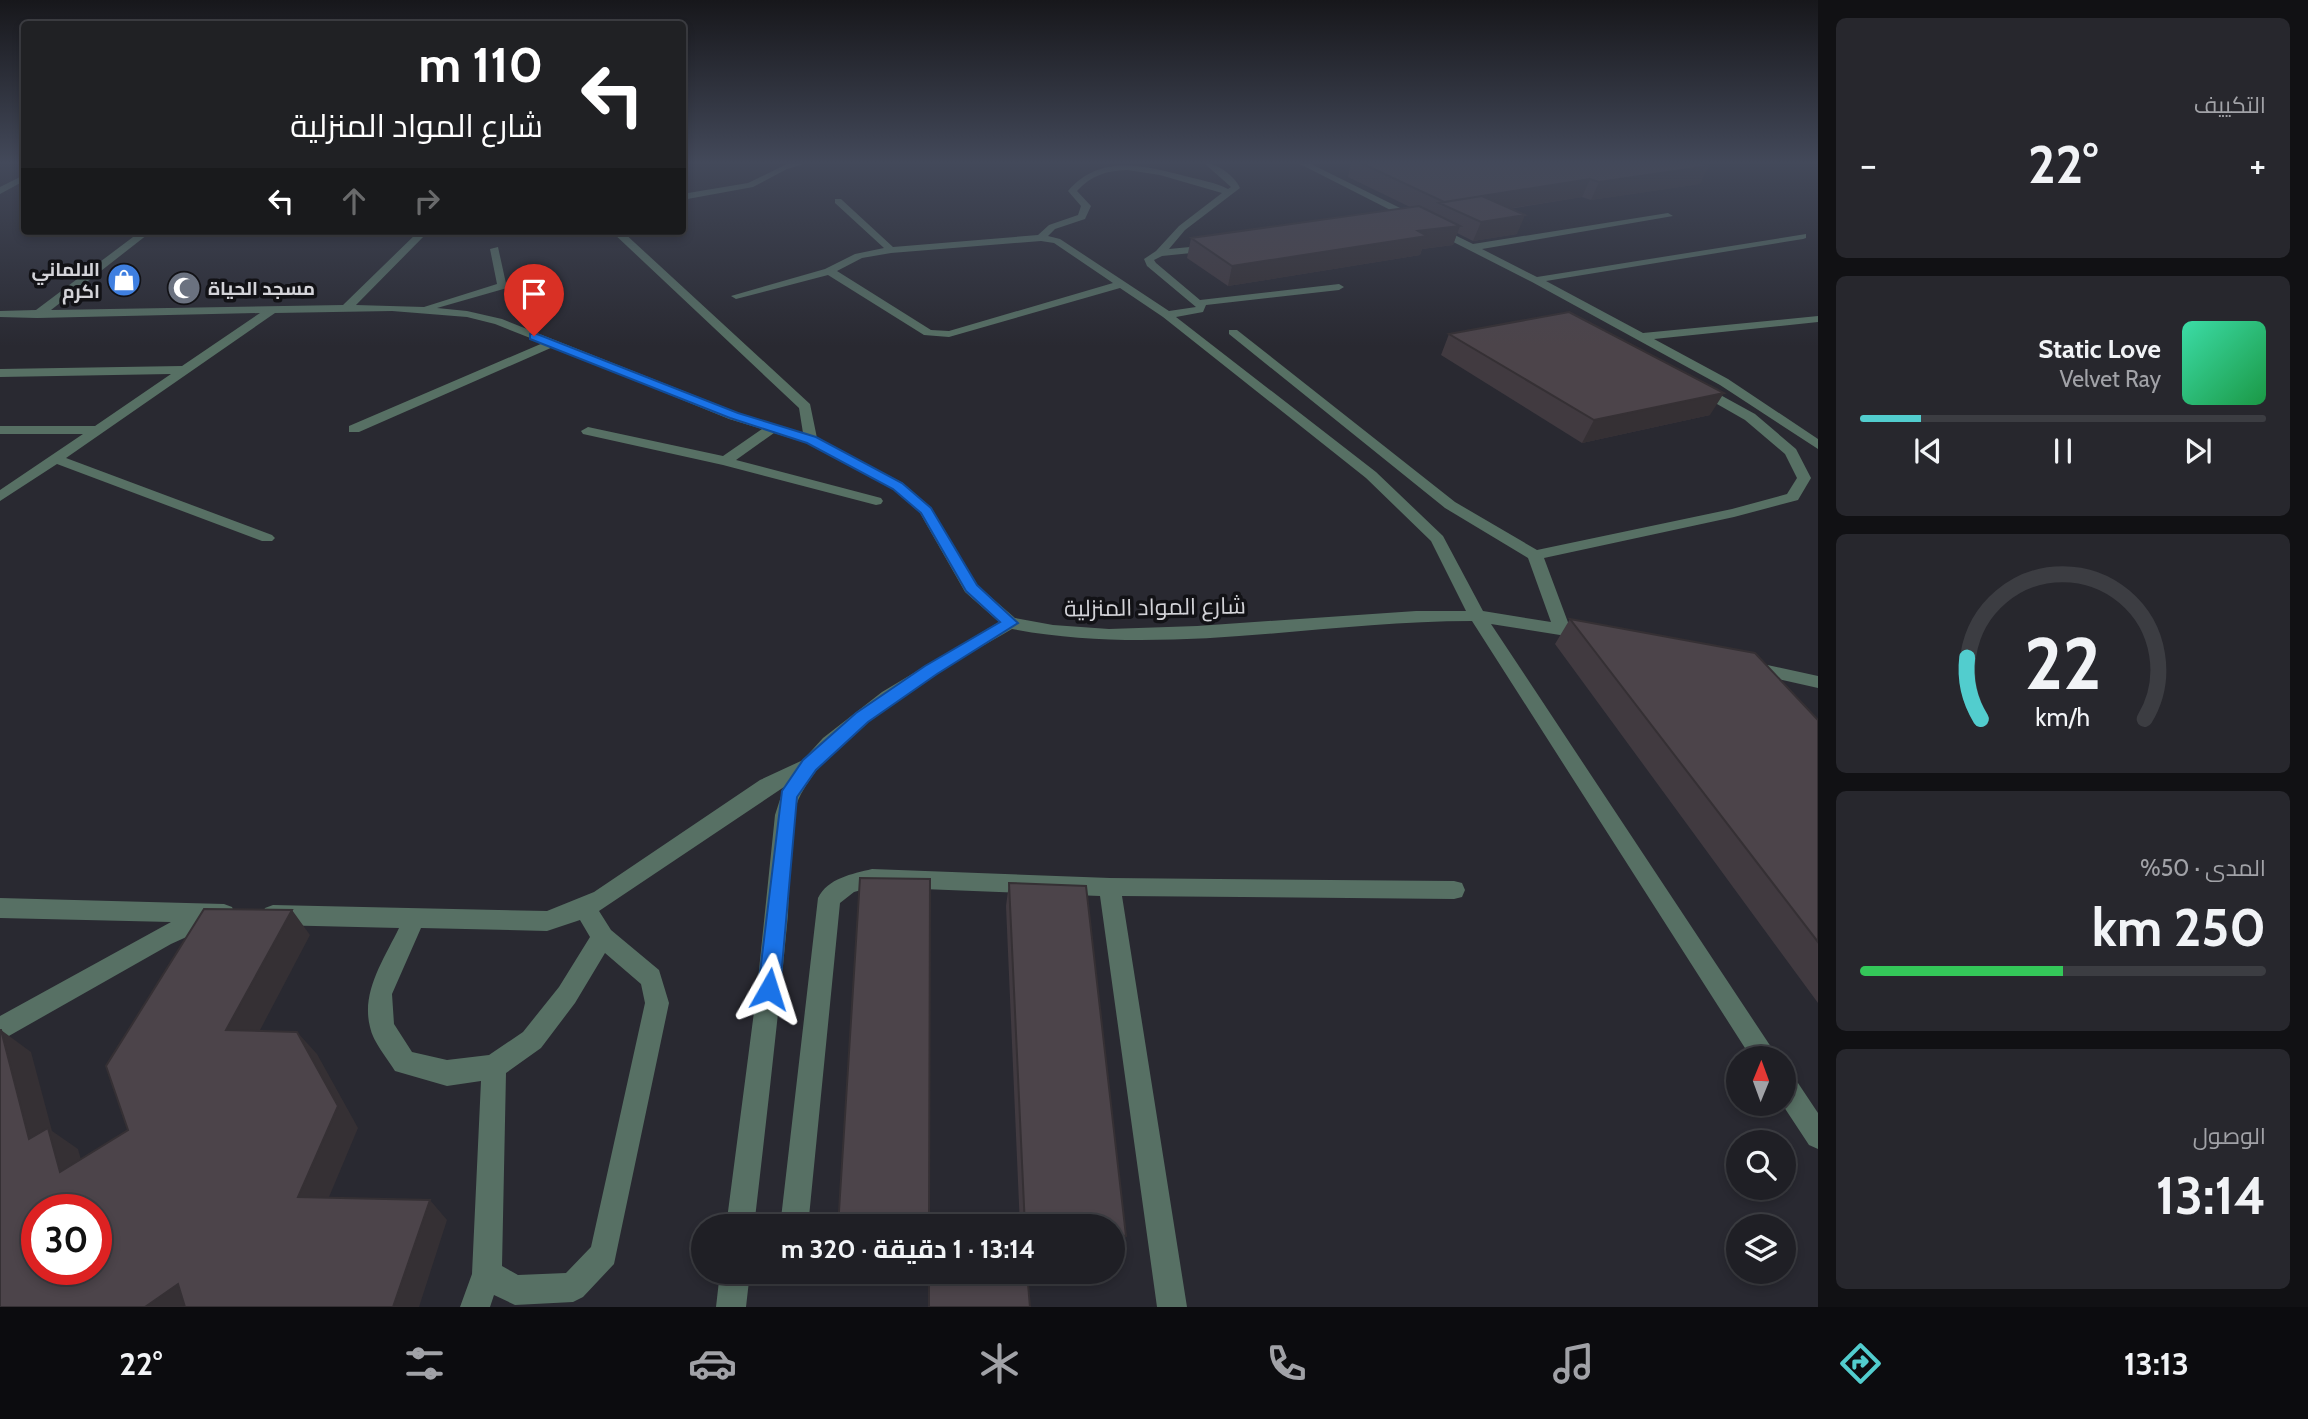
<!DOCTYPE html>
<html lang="ar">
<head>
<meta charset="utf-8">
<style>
  :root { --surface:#1f1f25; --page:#27272d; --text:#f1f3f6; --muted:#a1a2a7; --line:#3c3d42; --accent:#52cdce }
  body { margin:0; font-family:Cabin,Cairo,sans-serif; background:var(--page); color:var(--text); direction:rtl; height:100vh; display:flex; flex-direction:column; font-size:26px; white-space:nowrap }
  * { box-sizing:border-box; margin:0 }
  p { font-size:23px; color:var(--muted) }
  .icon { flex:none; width:38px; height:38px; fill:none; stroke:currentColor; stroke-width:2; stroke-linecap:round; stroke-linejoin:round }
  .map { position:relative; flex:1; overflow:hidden; direction:ltr }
  .side { display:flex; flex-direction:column; gap:18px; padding:18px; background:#111114; width:490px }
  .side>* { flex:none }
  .hud { position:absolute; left:21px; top:21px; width:665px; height:214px; border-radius:7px; box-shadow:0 4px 10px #0003,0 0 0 2px var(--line); direction:rtl; background:#202124; color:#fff; overflow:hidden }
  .needle { width:46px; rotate:1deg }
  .buttons { position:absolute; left:1726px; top:1046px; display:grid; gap:14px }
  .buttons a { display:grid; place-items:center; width:70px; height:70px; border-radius:50%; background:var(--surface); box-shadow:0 4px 10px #0003,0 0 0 2px var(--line); font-size:35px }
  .speed { position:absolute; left:21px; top:1194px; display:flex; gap:14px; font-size:35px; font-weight:700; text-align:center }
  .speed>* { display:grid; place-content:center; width:91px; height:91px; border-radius:50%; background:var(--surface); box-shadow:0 4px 10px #0003,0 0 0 2px var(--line); line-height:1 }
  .speed .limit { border:10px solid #d22; background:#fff; color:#111 }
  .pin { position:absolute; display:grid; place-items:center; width:60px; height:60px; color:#fff; margin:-72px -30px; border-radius:50% 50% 50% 0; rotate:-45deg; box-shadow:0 0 7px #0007 }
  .pin .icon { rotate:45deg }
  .me { position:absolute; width:77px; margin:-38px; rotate:6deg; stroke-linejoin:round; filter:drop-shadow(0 0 5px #0008) }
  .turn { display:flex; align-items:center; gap:24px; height:147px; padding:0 28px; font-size:32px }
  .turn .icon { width:91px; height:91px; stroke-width:2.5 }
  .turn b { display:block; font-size:49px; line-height:60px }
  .lanes { display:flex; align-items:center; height:66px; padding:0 28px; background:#0003; justify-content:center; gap:35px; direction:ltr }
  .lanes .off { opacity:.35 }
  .big { font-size:52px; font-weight:700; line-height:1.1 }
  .side .card { flex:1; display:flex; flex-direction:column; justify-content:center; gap:10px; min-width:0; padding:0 24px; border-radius:10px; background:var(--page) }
  .side .dial { align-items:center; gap:0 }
  .dial svg { height:182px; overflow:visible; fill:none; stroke:var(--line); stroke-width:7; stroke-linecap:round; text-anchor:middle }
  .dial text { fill:var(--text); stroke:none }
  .song { display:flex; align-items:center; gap:21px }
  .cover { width:84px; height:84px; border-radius:10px; background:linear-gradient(135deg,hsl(160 70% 55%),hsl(140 70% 35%)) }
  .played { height:7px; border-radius:4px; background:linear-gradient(90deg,var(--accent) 15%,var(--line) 15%) }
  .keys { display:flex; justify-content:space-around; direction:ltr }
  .heat { display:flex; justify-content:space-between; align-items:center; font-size:38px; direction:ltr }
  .charge { height:10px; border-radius:5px; background:linear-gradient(90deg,#34c759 50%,var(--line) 0) }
  .trip { position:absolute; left:691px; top:1214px; width:434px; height:70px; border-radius:35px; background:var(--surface); box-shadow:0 4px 10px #0003,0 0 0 2px var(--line); font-weight:700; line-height:70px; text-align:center; direction:rtl }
  .menu { display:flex; height:112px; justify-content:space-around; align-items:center; background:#0c0c0f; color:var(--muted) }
  .menu .icon { width:49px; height:49px }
  .menu .selected { color:var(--accent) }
  .menu b { font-size:32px; color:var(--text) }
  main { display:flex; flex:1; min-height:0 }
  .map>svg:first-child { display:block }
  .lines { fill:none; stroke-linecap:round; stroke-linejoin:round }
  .minor { fill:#577064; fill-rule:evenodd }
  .wall { fill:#413a40 }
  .shaded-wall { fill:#353034 }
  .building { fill:#4c444a; stroke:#353034; stroke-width:2; fill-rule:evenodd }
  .route { fill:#1a73e8; stroke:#114b97; stroke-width:2 }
  .labels { text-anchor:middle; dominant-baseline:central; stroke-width:7; stroke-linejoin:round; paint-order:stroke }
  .far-poi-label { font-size:19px; font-weight:bold; fill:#d3d3d8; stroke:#121216; text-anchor:end }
  .street-label { font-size:23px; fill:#d3d3d8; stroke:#121216 }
</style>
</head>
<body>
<main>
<section class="side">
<div class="card"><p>التكييف</p>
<div class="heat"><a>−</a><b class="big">22°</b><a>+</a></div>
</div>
<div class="card">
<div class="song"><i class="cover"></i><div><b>Static Love</b><p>Velvet Ray</p></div></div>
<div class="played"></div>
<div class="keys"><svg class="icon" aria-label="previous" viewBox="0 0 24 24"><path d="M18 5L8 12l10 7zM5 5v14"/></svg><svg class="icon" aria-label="pause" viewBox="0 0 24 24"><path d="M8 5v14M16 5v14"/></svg><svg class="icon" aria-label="next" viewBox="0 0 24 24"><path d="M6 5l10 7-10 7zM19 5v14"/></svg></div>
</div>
<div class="card dial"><svg viewBox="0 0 100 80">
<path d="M14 69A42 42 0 1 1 86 69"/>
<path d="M14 69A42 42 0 0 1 8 42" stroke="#52cdce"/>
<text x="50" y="56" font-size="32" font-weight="700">22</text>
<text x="50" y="72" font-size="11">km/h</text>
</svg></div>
<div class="card"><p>المدى · 50%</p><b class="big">250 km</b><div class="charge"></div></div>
<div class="card"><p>الوصول</p><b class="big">13:14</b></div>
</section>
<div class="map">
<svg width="1818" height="1307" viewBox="0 0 1818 1307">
  <rect width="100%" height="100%" fill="#292931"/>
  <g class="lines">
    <path class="minor" d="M789 163H807L787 169 753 187 682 200V194L748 183Z
      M1204 163C1217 163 1235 176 1240 188L1185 230 1169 249 1211 245 1216 248 1211 251 1162 256 1154 260 1156 263 1200 300 1339 284 1344 287 1339 290 1206 305 1203 312 1176 317 1376 472 1443 536 1483 611 1551 622 1528 558 1445 508 1229 334V330H1237L1455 502 1537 550 1732 509 1787 494 1797 478 1785 454 1745 420 1696 392V386H1704L1755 414 1796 449 1811 478 1798 500 1734 517 1544 558 1569 625 1591 629 1594 633 1591 637 1585 639 1491 624 1779 1059H1752L1472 621C1319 621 1164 658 1012 629 942 670 841 721 801 794 787 818 790 885 788 915 778 1019 766 1123 754 1227H726L757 989 775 815 784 787 599 911 611 930 659 970 669 1003 614 1264 583 1297 573 1302 515 1305 494 1295 490 1307H460L472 1274 481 1081 447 1086 395 1071C387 1058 373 1042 370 1027 361 992 384 959 399 928L273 925 265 922 262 915 265 908 273 905 547 911 594 892 760 780 803 760 823 738 882 692 999 622 965 592 920 513 893 489 806 443 774 433 736 460 881 498 883 501 881 504 876 505 723 465 583 434 581 431 588 427 723 456 762 429 729 419 553 347 359 432H349V426L543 343 495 324 467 317 392 311 275 313 66 458 272 535 275 538 272 541H262L57 464 0 501V490L83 434H0V426H95L171 374 0 377V369L182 366 260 313 37 318 0 317V311L36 310 141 231H152L51 310 343 305 419 231H429L356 305 424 307 497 284 490 249 498 247 507 288 437 308 467 311 502 319 739 413 803 433 799 408 611 231H622L810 404 817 438 903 483 931 508 977 585 1015 618 1053 625 1109 629 1197 626 1416 611H1466L1431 541 1366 478 1163 317 1120 288 949 337 924 335 828 275 736 299 731 296 825 269 855 254 884 248 835 203V199H841L893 247 1038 235 1049 225 1078 215 1081 206 1068 191C1099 154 1144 165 1185 176 1200 180 1214 182 1228 189L1231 187ZM1127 170 1160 175 1222 193 1179 226 1156 251 1144 259 1147 266 1196 307 1169 311 1060 239 1048 236 1055 229 1085 219 1091 206 1077 191C1092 175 1106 171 1127 170ZM1041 241 1054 243 1113 283 949 331 931 330 837 271 862 258 891 253ZM580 920 590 937 559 987 523 1032 489 1055 447 1060 412 1052 394 1024 392 994 421 928 547 931ZM605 953 641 984 645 1003 591 1247 566 1273 518 1275 502 1266 506 1073 541 1048 575 1003Z
      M1298 163H1309L1473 244 1668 213 1673 216 1482 249 1537 277 1806 234V238L1803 239 1546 281 1643 333 1818 316V322L1654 339 1728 379 1818 439V449L1720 385 1532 282Z
      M24 175V181L0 194V187Z
      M1749 661 1818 676V688L1743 671 1740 667 1743 663Z
      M872 869 1110 878 1454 881 1462 883 1465 890 1462 897 1454 899 1122 896 1187 1307H1157L1100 896 872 887 854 892 840 903 808 1227H780L818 898C828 878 852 874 872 869Z
      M0 898 224 904 232 907 235 914 232 921 215 924 171 944 0 1041V1016L171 922 0 918Z
      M1783 1070 1792 1074 1818 1113V1149L1809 1145 1782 1104Z
      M720 1272H750L746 1307H716Z"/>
  </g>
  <path class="wall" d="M1351 163H1700V184L1591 200 1582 197 1509 209 1517 234 1473 241 1457 233 1453 245 1422 249 1420 255 1228 286 1187 258 1191 238 1410 207 1348 177Z
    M1449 334 1710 415 1582 443 1441 355Z
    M1570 619 1818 720V1003L1555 644Z
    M1009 883 1126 1236 1118 1253H1113V1227H1020L1006 906Z"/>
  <path class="shaded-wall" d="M1709 166 1700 184 1591 200 1599 182Z
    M1590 179 1582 197 1466 215 1444 202Z
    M1525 215 1517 234 1473 241 1481 222Z
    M1460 226 1453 245 1422 249 1420 255 1228 286 1232 266 1418 231Z
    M1724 393 1710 415 1582 443 1594 420Z
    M292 910 310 935 248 1053 226 1030Z
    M1 1030 31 1052 52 1131 78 1149 90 1192 60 1172 29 1139Z
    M297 1032 317 1054 358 1128 321 1216 298 1197Z
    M430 1200 447 1220 419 1307H393Z
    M178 1284 198 1307H145Z"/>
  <path class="building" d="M1361 163H1700L1709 166 1599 182 1590 179 1444 202Z
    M1482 196 1525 215 1481 222 1439 203Z
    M1419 206 1460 226 1418 231 1427 236 1232 266 1191 238Z
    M1569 312 1724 393 1594 420 1449 334Z
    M1570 619 1755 653 1818 720V942Z
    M860 878 930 879 929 1227H838Z
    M1009 883 1086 886 1126 1236 1113 1235V1227H1025Z
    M204 909 292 910 226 1030 297 1032 338 1106 298 1197 430 1200 393 1307H185L178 1284 145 1307H0V1030H1L29 1139 48 1128 60 1172 128 1130 106 1066ZM37 1209H96V1269H37Z
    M929 1272H1027L1030 1307H929Z"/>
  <linearGradient id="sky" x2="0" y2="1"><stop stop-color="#17171b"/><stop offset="0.47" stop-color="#43495a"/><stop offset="1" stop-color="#43495a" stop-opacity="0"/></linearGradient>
  <rect width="1818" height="346" fill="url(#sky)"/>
  <path class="route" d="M530 334H537L738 413 816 437 902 483 931 508 977 585 1018 623 937 674 868 722 816 770 797 797 780 989 776 997 769 1000 761 997 758 989 782 791 803 760 856 713 925 666 1000 622 966 591 921 513 893 489 807 443 730 418 530 339Z"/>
  <defs>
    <symbol id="shop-disc" viewBox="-11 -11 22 22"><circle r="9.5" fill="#3f7fe0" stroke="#121216"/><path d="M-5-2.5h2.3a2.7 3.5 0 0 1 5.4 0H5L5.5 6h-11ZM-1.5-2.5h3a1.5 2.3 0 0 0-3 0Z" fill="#fff"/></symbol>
    <symbol id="mosque-disc" viewBox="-11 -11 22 22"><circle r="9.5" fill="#6b7280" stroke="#121216"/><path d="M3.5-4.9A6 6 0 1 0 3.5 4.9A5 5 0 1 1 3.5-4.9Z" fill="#fff"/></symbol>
  </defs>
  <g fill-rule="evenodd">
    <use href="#shop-disc" x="105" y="261" width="38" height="38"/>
    <use href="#mosque-disc" x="165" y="269" width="38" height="38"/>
  </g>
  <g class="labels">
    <g class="far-poi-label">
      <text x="100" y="269">الالماني<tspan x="100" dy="22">اكرم</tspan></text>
      <text x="208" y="288" text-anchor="start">مسجد الحياة</text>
    </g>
    <g class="street-label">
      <text transform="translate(1155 607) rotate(-1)">شارع المواد المنزلية</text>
    </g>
  </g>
</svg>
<div class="buttons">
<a><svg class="needle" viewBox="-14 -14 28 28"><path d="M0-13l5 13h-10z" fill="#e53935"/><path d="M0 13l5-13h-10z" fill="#a1a2a7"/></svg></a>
<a><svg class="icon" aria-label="search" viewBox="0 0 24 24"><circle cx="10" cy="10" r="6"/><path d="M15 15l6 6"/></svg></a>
<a><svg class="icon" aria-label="layers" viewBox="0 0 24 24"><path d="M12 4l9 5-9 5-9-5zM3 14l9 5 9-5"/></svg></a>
</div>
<div class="speed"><div class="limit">30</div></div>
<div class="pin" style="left:534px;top:336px;background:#d93025"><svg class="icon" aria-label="arrive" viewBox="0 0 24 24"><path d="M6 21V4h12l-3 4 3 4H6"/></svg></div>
<svg class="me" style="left:769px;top:989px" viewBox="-20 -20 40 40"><path d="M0-17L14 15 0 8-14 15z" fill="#1a73e8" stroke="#fff" stroke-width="4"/></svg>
<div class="trip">13:14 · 1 دقيقة · 320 m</div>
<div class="hud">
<div class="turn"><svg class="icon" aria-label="left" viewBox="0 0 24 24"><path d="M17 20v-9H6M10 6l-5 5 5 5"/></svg><div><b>110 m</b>شارع المواد المنزلية</div></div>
<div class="lanes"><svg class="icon" aria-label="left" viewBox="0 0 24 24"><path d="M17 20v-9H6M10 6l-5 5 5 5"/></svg><svg class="icon off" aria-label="ahead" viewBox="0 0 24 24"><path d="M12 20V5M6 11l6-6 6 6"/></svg><svg class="icon off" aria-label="right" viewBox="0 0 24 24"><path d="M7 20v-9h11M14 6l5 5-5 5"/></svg></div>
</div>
</div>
</main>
<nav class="menu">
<b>13:13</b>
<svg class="icon selected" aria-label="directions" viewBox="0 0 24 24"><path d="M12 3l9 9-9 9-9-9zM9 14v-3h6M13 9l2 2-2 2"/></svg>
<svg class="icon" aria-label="music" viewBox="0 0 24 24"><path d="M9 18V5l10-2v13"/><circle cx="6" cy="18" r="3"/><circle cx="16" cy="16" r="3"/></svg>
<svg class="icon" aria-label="phone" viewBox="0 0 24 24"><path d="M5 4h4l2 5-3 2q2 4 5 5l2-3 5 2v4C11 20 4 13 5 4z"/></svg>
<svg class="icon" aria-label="climate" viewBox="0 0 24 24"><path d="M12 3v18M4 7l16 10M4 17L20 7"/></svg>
<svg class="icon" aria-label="car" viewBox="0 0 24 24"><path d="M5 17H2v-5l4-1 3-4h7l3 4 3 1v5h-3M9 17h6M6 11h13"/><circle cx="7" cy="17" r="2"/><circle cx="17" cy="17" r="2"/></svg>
<svg class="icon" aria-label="filters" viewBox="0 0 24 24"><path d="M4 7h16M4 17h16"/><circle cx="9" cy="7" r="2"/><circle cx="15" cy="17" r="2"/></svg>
<b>22°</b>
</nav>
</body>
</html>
